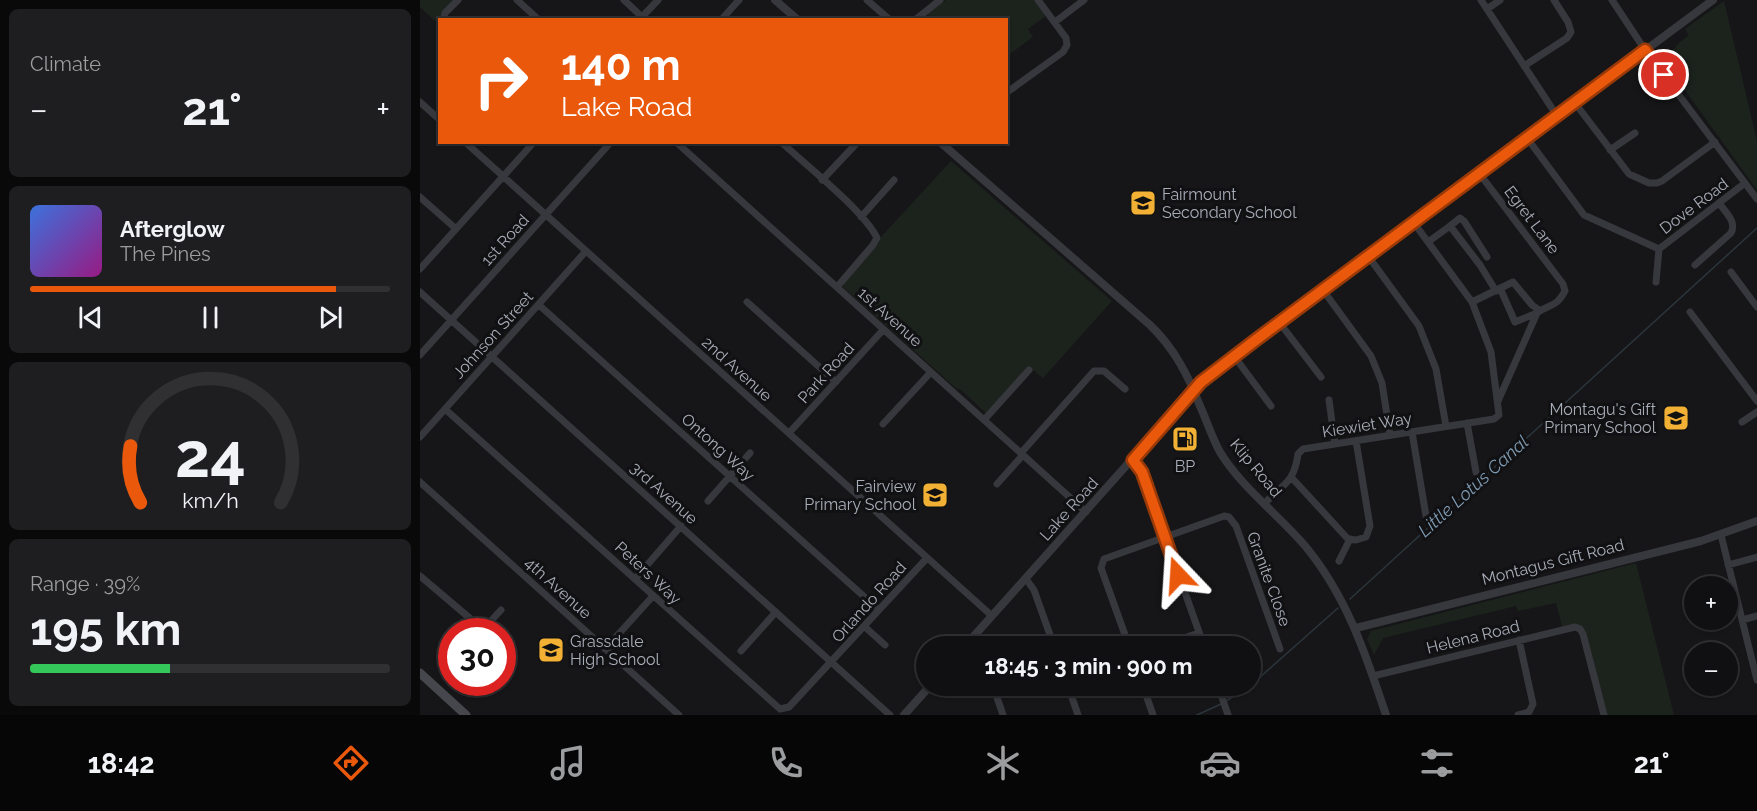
<!DOCTYPE html>
<html lang="en">
<head>
<meta charset="utf-8">
<style>
  :root { --surface:#101012; --page:#1e1e20; --text:#f1f3f6; --muted:#9c9d9f; --line:#303032; --accent:#ea580c }
  body { margin:0; font-family:Raleway,sans-serif; background:var(--page); color:var(--text); height:100vh; display:flex; flex-direction:column; font-size:22px; white-space:nowrap }
  * { box-sizing:border-box; margin:0 }
  p { font-size:20px; color:var(--muted) }
  .icon { flex:none; width:33px; height:33px; fill:none; stroke:currentColor; stroke-width:2; stroke-linecap:round; stroke-linejoin:round }
  .map { position:relative; flex:1; overflow:hidden }
  .side { display:flex; flex-direction:column; gap:9px; padding:9px; background:#09090a; width:420px }
  .side>* { flex:none }
  .banner { position:absolute; left:18px; top:18px; width:570px; height:126px; border-radius:0px; box-shadow:0 2px 4px #0004,0 0 0 2px var(--line); background:#ea580c; color:#fff; overflow:hidden }
  .fabs { position:absolute; left:1264px; top:576px; display:grid; gap:12px }
  .fabs a { display:grid; place-items:center; width:54px; height:54px; border-radius:50%; background:var(--surface); box-shadow:0 2px 4px #0004,0 0 0 2px var(--line); font-size:30px }
  .speed { position:absolute; left:18px; top:618px; display:flex; gap:12px; font-size:30px; font-weight:700; text-align:center }
  .speed>* { display:grid; place-content:center; width:78px; height:78px; border-radius:50%; background:var(--surface); box-shadow:0 2px 4px #0004,0 0 0 2px var(--line); line-height:1 }
  .speed .limit { border:9px solid #d22; background:#fff; color:#111 }
  .pin { position:absolute; display:grid; place-items:center; width:51px; height:51px; color:#fff; margin:-26px; border:3px solid #fff; border-radius:50%; box-shadow:0 2px 6px #0007 }
  .me { position:absolute; width:66px; margin:-33px; rotate:340deg; stroke-linejoin:round; filter:drop-shadow(0 0 4px #0008) }
  .turn { display:flex; align-items:center; gap:21px; height:126px; padding:0 24px; font-size:27px }
  .turn .icon { width:78px; height:78px; stroke-width:2.5 }
  .turn b { display:block; font-size:42px; line-height:51px }
  .big { font-size:45px; font-weight:700; line-height:1.1 }
  .side .tile { flex:1; display:flex; flex-direction:column; justify-content:center; gap:9px; min-width:0; padding:0 21px; border-radius:9px; background:var(--page) }
  .side .dial { align-items:center; gap:0 }
  .dial svg { height:156px; overflow:visible; fill:none; stroke:var(--line); stroke-width:7; stroke-linecap:round; text-anchor:middle }
  .dial text { fill:var(--text); stroke:none }
  .song { display:flex; align-items:center; gap:18px }
  .cover { width:72px; height:72px; border-radius:9px; background:linear-gradient(135deg,hsl(220 70% 55%),hsl(310 70% 35%)) }
  .played { height:6px; border-radius:3px; background:linear-gradient(90deg,var(--accent) 85%,var(--line) 85%) }
  .keys { display:flex; justify-content:space-around; direction:ltr }
  .heat { display:flex; justify-content:space-between; align-items:center; font-size:33px; direction:ltr }
  .charge { height:9px; border-radius:4px; background:linear-gradient(90deg,#34c759 39%,var(--line) 0) }
  .trip { position:absolute; left:496px; top:636px; width:345px; height:60px; border-radius:30px; background:var(--surface); box-shadow:0 2px 4px #0004,0 0 0 2px var(--line); font-weight:700; line-height:60px; text-align:center }
  .dock { display:flex; height:96px; justify-content:space-around; align-items:center; background:#060607; color:var(--muted) }
  .dock .icon { width:42px; height:42px }
  .dock .current { color:var(--accent) }
  .dock b { font-size:27px; color:var(--text) }
  main { display:flex; flex:1; min-height:0 }
  .map>svg:first-child { display:block }
  .green { fill:#1c231d }
  .lines { fill:none; stroke-linecap:round; stroke-linejoin:round }
  .stream { stroke:#2c353c; stroke-width:1.5 }
  .minor { stroke:#37383d; stroke-width:7 }
  .tertiary { stroke:#37383d; stroke-width:8 }
  .secondary { stroke:#45474d; stroke-width:9 }
  .route-casing { stroke:#983908; stroke-width:15 }
  .route { stroke:#ea580c; stroke-width:10 }
  .labels { text-anchor:middle; dominant-baseline:central; stroke-width:6; stroke-linejoin:round; paint-order:stroke }
  .poi-label { font-size:16px; fill:#a8adb8; stroke:#111113; text-anchor:start }
  .street-label { font-size:16px; fill:#a8adb8; stroke:#111113 }
  .water-label { font-size:18px; font-style:italic; fill:#7f9bb3; stroke:#111113 }
</style>
</head>
<body>
<main>
<section class="side">
<div class="tile"><p>Climate</p>
<div class="heat"><a>−</a><b class="big">21°</b><a>+</a></div>
</div>
<div class="tile">
<div class="song"><i class="cover"></i><div><b>Afterglow</b><p>The Pines</p></div></div>
<div class="played"></div>
<div class="keys"><svg class="icon" aria-label="previous" viewBox="0 0 24 24"><path d="M18 5L8 12l10 7zM5 5v14"/></svg><svg class="icon" aria-label="pause" viewBox="0 0 24 24"><path d="M8 5v14M16 5v14"/></svg><svg class="icon" aria-label="next" viewBox="0 0 24 24"><path d="M6 5l10 7-10 7zM19 5v14"/></svg></div>
</div>
<div class="tile dial"><svg viewBox="0 0 100 80">
<path d="M14 69A42 42 0 1 1 86 69"/>
<path d="M14 69A42 42 0 0 1 9 40" stroke="#ea580c"/>
<text x="50" y="56" font-size="32" font-weight="700">24</text>
<text x="50" y="72" font-size="11">km/h</text>
</svg></div>
<div class="tile"><p>Range · 39%</p><b class="big">195 km</b><div class="charge"></div></div>
</section>
<div class="map">
<svg width="1337" height="715" viewBox="0 0 1337 715">
  <rect width="100%" height="100%" fill="#161618"/>
  <path class="green" d="M0 0H34L15 21 0 7Z
    M526 0H615L626 16 608 29 613 37 587 56 586 20 512 19 506 14Z
    M1304 1 1337 141V190L1244 61 1259 43 1269 35 1265 29Z
    M531 161 692 301 623 378 608 366 604 371 603 374 566 413 540 389H537L423 287 424 281 459 243 460 238Z
    M1216 563 1254 715H1187L1166 633C1160 623 1152 624 1142 626L1136 603 1098 611 1096 606 963 638 954 655 947 639 951 631Z"/>
  <g class="lines">
    <path class="stream" d="M930 599 1337 228
      M831 685 918 608
      M806 701 830 686
      M777 715 801 704"/>
    <path class="minor" d="M97 0 119 20
      M204 0 222 17
      M447 0 470 20
      M1061 0 1137 116
      M1192 0 1225 50 1337 199
      M1067 9 1080 0
      M23 20 25 13 38 0
      M219 20 238 0
      M301 20 319 0
      M495 20 520 0
      M635 22 664 0
      M1104 66 1147 38 1151 32 1148 22 1134 0
      M586 93 643 52 647 45 646 38 618 0
      M0 102 20 120
      M1155 103 1209 174 1229 183H1237L1242 181 1295 142
      M1107 138 1164 215 1239 249 1325 183
      M45 142 572 616
      M256 142 666 512
      M361 142C385 164 444 211 457 238L453 245 417 287
      M1190 150 1215 133
      M1059 173 1143 284 1145 291C1135 309 1130 303 1117 313L1078 401
      M402 180 435 145
      M0 197 35 228
      M441 217 474 180
      M1030 226 1040 218 1044 221 1067 257
      M1008 242 1030 226 1060 265 1076 291
      M948 256 999 326 1016 369 1026 426
      M1275 265 1311 233C1317 222 1306 213 1299 203
      M0 269 114 142
      M1311 272 1337 307
      M1236 282 1239 249
      M1080 288 1095 322 1117 313
      M903 290 951 356 962 383 970 435
      M0 292 470 715
      M327 302 416 382
      M1052 302 1093 282 1112 305 1119 310
      M119 305 459 610
      M1270 312 1337 401
      M859 322 901 377
      M0 355 191 142
      M814 356 851 406
      M909 400 915 444
      M25 409 360 709 369 707 507 558
      M564 420 609 370
      M1322 422 1337 412
      M1047 423 1056 472
      M463 424 511 372
      M992 432 1006 516
      M369 433 463 330
      M0 437 166 251
      M601 453 674 371H684L705 389
      M713 460 722 472 784 646
      M872 478 928 539 936 540 946 537 950 526 936 441
      M0 482 259 715
      M577 484 603 455
      M288 501 330 453
      M845 503C864 483 874 483 878 454L883 449 1074 419 1079 415 1071 352 1052 302 994 223
      M1301 535 1337 680
      M919 561 930 539
      M1308 565 1337 557
      M0 576 59 626 69 623 81 610
      M215 579 261 526
      M606 579 614 590 634 646
      M1322 620 1337 616
      M445 627 465 645
      M709 646 681 568 684 559 804 516 809 517 816 526 860 649
      M739 646 779 633
      M185 649 233 596
      M321 651 356 612
      M953 676 1155 627 1160 629 1163 634 1184 715
      M573 686 583 715
      M648 686 658 715
      M723 686 733 715
      M798 686 808 715
      M1098 715 1109 712 1113 704 1099 640"/>
    <path class="tertiary" d="M355 0 378 20
      M520 142 730 325C754 348 768 375 780 406 787 421 792 438 800 452 821 487 859 515 886 547 927 597 946 655 966 715
      M936 628 1281 541 1337 521
      M545 646 781 382 859 322 1293 0
      M484 715 510 686"/>
    <path class="secondary" d="M0 673 46 715"/>
  </g>
  <g class="lines">
    <defs>
      <path id="route" d="M758 575 722 472 713 460 781 382 837 339 1225 50 1244 75"/>
    </defs>
    <use href="#route" class="route-casing"/>
    <use href="#route" class="route"/>
  </g>
  <defs>
    <symbol id="school-square" viewBox="-11 -11 22 22"><rect x="-9" y="-9" width="18" height="18" rx="4" fill="#f2b134" stroke="#111113"/><path d="M0-5L7-2L0 1L-7-2ZM-4 1L0 2.5L4 1V4Q0 6-4 4Z" fill="#111"/></symbol>
    <symbol id="fuel-square" viewBox="-11 -11 22 22"><rect x="-9" y="-9" width="18" height="18" rx="4" fill="#f2b134" stroke="#111113"/><path d="M-5.5-6h7V0h2V4h1.3V-2.5L3-4.5l.8-.8L6-3V5H2.5V1h-1V6h-7ZM-4.2-4.7v3.2H.2V-4.7Z" fill="#111"/></symbol>
  </defs>
  <g fill-rule="evenodd">
    <use href="#school-square" x="708" y="188" width="30" height="30"/>
    <use href="#school-square" x="1241" y="403" width="30" height="30"/>
    <use href="#fuel-square" x="750" y="424" width="30" height="30"/>
    <use href="#school-square" x="500" y="480" width="30" height="30"/>
    <use href="#school-square" x="116" y="635" width="30" height="30"/>
  </g>
  <g class="labels">
    <g class="poi-label">
      <text x="742" y="194">Fairmount<tspan x="742" dy="18">Secondary School</tspan></text>
      <text x="1236" y="409" text-anchor="end">Montagu's Gift<tspan x="1236" dy="18">Primary School</tspan></text>
      <text x="765" y="466" text-anchor="middle">BP</text>
      <text x="496" y="486" text-anchor="end">Fairview<tspan x="496" dy="18">Primary School</tspan></text>
      <text x="150" y="641">Grassdale<tspan x="150" dy="18">High School</tspan></text>
    </g>
    <g class="street-label">
      <text transform="translate(1274 206) rotate(-37)">Dove Road</text>
      <text transform="translate(1112 220) rotate(53)">Egret Lane</text>
      <text transform="translate(85 240) rotate(-48)">1st Road</text>
      <text transform="translate(470 317) rotate(42)">1st Avenue</text>
      <text transform="translate(73 335) rotate(-48)">Johnson Street</text>
      <text transform="translate(317 369) rotate(42)">2nd Avenue</text>
      <text transform="translate(406 373) rotate(-48)">Park Road</text>
      <text transform="translate(947 425) rotate(-9)">Kiewiet Way</text>
      <text transform="translate(298 447) rotate(42)">Ontong Way</text>
      <text transform="translate(836 468) rotate(50)">Klip Road</text>
      <text transform="translate(244 493) rotate(42)">3rd Avenue</text>
      <text transform="translate(649 509) rotate(-48)">Lake Road</text>
      <text transform="translate(1133 562) rotate(-14)">Montagus Gift Road</text>
      <text transform="translate(228 573) rotate(43)">Peters Way</text>
      <text transform="translate(849 579) rotate(70)">Granite Close</text>
      <text transform="translate(138 588) rotate(42)">4th Avenue</text>
      <text transform="translate(449 602) rotate(-48)">Orlando Road</text>
      <text transform="translate(1053 637) rotate(-14)">Helena Road</text>
    </g>
    <g class="water-label">
      <text transform="translate(1053 486) rotate(-42)">Little Lotus Canal</text>
    </g>
  </g>
</svg>
<div class="fabs">
<a>+</a>
<a>−</a>
</div>
<div class="speed"><div class="limit">30</div></div>
<div class="pin" style="left:1244px;top:75px;background:#d93025"><svg class="icon" aria-label="arrive" viewBox="0 0 24 24"><path d="M6 21V4h12l-3 4 3 4H6"/></svg></div>
<svg class="me" style="left:758px;top:575px" viewBox="-20 -20 40 40"><path d="M0-17L14 15 0 8-14 15z" fill="#ea580c" stroke="#fff" stroke-width="4"/></svg>
<div class="trip">18:45 · 3 min · 900 m</div>
<div class="banner">
<div class="turn"><svg class="icon" aria-label="right" viewBox="0 0 24 24"><path d="M7 20v-9h11M14 6l5 5-5 5"/></svg><div><b>140 m</b>Lake Road</div></div>
</div>
</div>
</main>
<nav class="dock">
<b>18:42</b>
<svg class="icon current" aria-label="directions" viewBox="0 0 24 24"><path d="M12 3l9 9-9 9-9-9zM9 14v-3h6M13 9l2 2-2 2"/></svg>
<svg class="icon" aria-label="music" viewBox="0 0 24 24"><path d="M9 18V5l10-2v13"/><circle cx="6" cy="18" r="3"/><circle cx="16" cy="16" r="3"/></svg>
<svg class="icon" aria-label="phone" viewBox="0 0 24 24"><path d="M5 4h4l2 5-3 2q2 4 5 5l2-3 5 2v4C11 20 4 13 5 4z"/></svg>
<svg class="icon" aria-label="climate" viewBox="0 0 24 24"><path d="M12 3v18M4 7l16 10M4 17L20 7"/></svg>
<svg class="icon" aria-label="car" viewBox="0 0 24 24"><path d="M5 17H2v-5l4-1 3-4h7l3 4 3 1v5h-3M9 17h6M6 11h13"/><circle cx="7" cy="17" r="2"/><circle cx="17" cy="17" r="2"/></svg>
<svg class="icon" aria-label="filters" viewBox="0 0 24 24"><path d="M4 7h16M4 17h16"/><circle cx="9" cy="7" r="2"/><circle cx="15" cy="17" r="2"/></svg>
<b>21°</b>
</nav>
</body>
</html>
